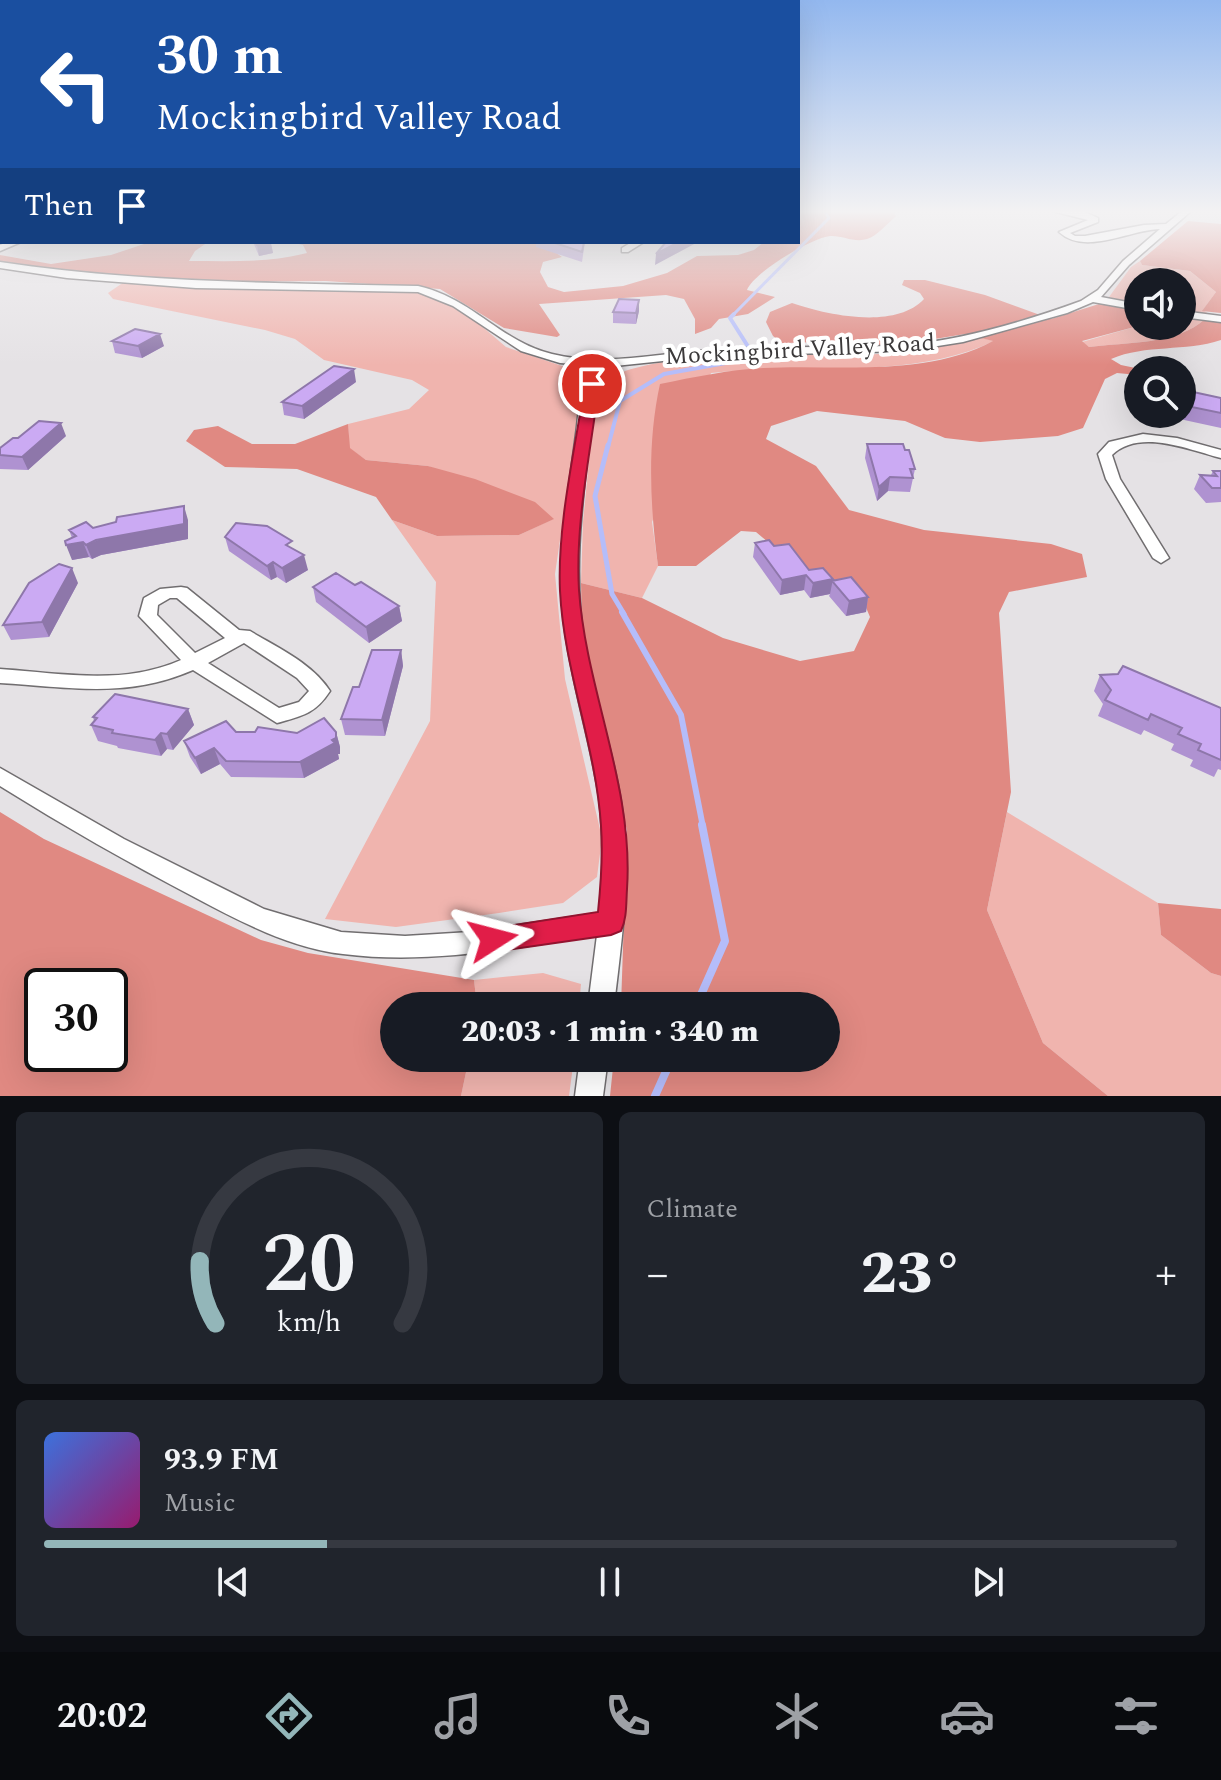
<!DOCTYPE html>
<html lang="en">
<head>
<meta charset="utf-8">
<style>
  :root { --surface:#171b24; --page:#20242c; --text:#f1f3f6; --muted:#9ea1a6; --line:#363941; --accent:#93b6b9 }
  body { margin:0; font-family:Spectral,serif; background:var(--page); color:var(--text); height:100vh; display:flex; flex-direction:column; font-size:30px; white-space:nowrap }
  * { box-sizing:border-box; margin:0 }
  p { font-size:26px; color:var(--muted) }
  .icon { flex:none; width:44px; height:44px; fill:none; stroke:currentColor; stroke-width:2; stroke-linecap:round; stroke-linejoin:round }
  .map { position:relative; height:1096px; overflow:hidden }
  .side { display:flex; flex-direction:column; gap:16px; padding:16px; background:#0d0f14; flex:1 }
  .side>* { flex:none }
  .top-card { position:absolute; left:0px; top:0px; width:800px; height:244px; box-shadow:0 8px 32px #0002; background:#1a4fa0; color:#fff; overflow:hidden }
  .fabs { position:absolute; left:1124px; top:268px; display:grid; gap:16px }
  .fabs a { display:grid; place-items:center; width:72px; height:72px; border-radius:50%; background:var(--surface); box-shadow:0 8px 32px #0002; font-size:40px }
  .speed { position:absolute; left:24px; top:968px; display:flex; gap:16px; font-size:40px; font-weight:700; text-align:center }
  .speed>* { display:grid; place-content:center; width:104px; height:104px; border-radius:50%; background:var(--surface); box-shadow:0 8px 32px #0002; line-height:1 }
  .speed .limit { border:4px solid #111; border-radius:12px; background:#fff; color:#111 }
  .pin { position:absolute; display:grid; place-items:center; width:68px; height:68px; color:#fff; margin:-34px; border:4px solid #fff; border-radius:50%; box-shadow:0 2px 8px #0007 }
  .me { position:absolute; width:88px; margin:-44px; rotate:81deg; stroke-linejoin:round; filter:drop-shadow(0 0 6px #0008) }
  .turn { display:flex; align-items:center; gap:28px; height:168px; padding:0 24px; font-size:36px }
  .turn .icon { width:104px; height:104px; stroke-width:2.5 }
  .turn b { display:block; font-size:56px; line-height:68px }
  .then { display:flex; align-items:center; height:76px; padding:0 24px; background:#0003; gap:16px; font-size:30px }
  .big { font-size:60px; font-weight:800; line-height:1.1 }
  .side .card { flex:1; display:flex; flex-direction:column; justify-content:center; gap:12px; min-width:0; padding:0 28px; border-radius:12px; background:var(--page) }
  .side .dial { align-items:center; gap:0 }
  .dial svg { height:208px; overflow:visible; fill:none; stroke:var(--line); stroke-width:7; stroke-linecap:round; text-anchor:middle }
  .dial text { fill:var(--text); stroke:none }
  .song { display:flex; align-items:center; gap:24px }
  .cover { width:96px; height:96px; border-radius:12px; background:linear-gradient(135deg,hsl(220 70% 55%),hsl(320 70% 35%)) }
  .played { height:8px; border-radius:4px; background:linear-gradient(90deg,var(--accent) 25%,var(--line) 25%) }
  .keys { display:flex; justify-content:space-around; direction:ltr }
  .heat { display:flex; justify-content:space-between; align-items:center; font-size:44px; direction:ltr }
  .side .tiles { flex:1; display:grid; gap:16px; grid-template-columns:1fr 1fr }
  .card:last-child { grid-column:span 2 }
  .trip { position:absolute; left:380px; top:992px; width:460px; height:80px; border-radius:40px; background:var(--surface); box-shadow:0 8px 32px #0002; font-weight:800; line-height:80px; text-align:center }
  .tab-bar { display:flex; height:128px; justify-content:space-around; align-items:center; background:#090b0e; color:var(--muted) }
  .tab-bar .icon { width:56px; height:56px }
  .tab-bar .active { color:var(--accent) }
  .tab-bar b { font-size:36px; color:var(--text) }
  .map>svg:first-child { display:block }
  .green { fill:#f0b4ae }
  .forest { fill:#e08982; fill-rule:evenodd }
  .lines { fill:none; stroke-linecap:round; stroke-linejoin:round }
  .stream-far4 { stroke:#b5bdfa; stroke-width:3 }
  .stream-far3 { stroke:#b5bdfa; stroke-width:4 }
  .stream-far2 { stroke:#b5bdfa; stroke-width:5 }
  .stream-far1 { stroke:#b5bdfa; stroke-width:6 }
  .stream { stroke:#b5bdfa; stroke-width:8 }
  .minor-casing { stroke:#716e70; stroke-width:3 }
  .minor { fill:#fff; fill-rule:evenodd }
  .wall { fill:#af92d1 }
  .shaded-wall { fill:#8e77aa }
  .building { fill:#cbaaf3; stroke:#8e77aa; stroke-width:2 }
  .route { fill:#e11d48; stroke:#92132f; stroke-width:2 }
  .labels { text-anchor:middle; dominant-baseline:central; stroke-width:8; stroke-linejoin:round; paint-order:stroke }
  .far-street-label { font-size:24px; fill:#3b393a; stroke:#fff }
</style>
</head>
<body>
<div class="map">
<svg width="1221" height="1096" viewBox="0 0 1221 1096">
  <rect width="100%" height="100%" fill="#e5e2e5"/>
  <path class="green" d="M1140 261 1142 265 1190 271 1216 292 1203 310 1212 316 1182 312V282H1138V306L1109 297 1131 267Z
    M124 282 415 292 440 298 463 310 506 347 580 372 583 383 555 574 565 679 602 838 597 877 563 903 499 913 396 927 325 919 430 721 436 582 392 520 437 536 519 535 553 519 428 466 366 460 349 448 348 424 409 409 429 390 412 380 324 360 295 339 265 330 113 299 108 293Z
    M1182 316 1205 319C1177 345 1126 342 1089 347L1082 342 1138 326H1182Z
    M982 338 994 341C914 380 799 364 711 373L652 522 658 566 642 598 581 583 583 522 596 389C630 345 819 358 878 354 914 352 947 346 982 338Z
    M1007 812 1158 903 1161 935 1211 973 1221 976V1096H1108L1043 1043 987 910Z
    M543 973 581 984 579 1006H477L474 980Z
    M469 1058H574L569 1096H461Z"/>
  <path class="forest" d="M798 212H894L896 216C888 223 877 236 867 239 854 243 842 235 830 236 811 238 753 273 747 290L775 297 748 314 719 319 711 328 695 334V319L684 299 666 295 539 304 560 335 557 337 504 328 440 289 326 281 187 282 29 268 0 262V255L51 264 111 255 150 242H208L195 251 189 261C230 261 268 263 307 253L303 245 290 242H541L562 257 543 262 540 272 548 287 564 292 623 286 667 273 697 256 738 255 754 250 764 242H798Z
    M1188 221 1221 224V313L1202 311 1216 292 1190 271 1142 265 1140 261Z
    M904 280H925L985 295 1051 319 1099 304 1138 309V326L1082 341 1089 347C1126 342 1177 345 1205 319L1221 322V340C1185 352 1146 344 1111 359L1121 365 1145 370H1138V375L1117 373 1105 379 1083 428 1058 436 980 442 945 438 905 421 817 411 771 426 766 439 816 466 849 510 924 530 1051 544 1082 554 1087 577 1009 592 999 613 1011 792 987 910 1043 1043 1108 1096H610L614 1058H826V1006H621L627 830 596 709 582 628 581 583 642 598 723 638 800 661 854 651 870 617 862 598 820 586 756 532 741 531 696 566H658C650 506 647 443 660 384 694 377 728 370 763 368 838 364 924 378 993 341L965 334 892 346 823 342 782 343 773 336 766 322 770 312 792 303C827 315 895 330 924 299L920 293 902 285Z
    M348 424 350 448 366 460 428 466 475 479 535 502 554 519 519 535 437 536 392 520 376 497 297 469 225 467 186 441 194 430 218 426 252 444H295Z
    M0 812 44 839 261 940 308 953 474 980 477 1006H394V1058H469L461 1096H0ZM110 986V1054H42V986Z
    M1158 903 1221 909V976L1211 973 1161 935Z"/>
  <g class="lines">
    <path class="stream-far4" d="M732 316 829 218 825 212"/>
    <path class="stream-far3" d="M734 314 730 318 749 348
      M608 447 620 401 664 374 748 359"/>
    <path class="stream-far2" d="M608 445 595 496 612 594 624 614"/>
    <path class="stream-far1" d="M622 612 681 715 703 827"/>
    <path class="stream" d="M696 1006 725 941 702 825
      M655 1096 672 1058"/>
    <defs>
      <path id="minor" d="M1056 212H1085L1098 218V222L1070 233 1075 236H1085L1144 225 1166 224 1181 212H1190L1129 265 1101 297 1138 304V310L1093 302 1067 313 963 342 906 351 711 356 615 366C590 382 592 415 589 442 581 511 573 579 585 647 596 707 618 764 624 825 630 885 621 946 614 1006H588L597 935C513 948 429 965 343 954 291 948 241 922 196 898 129 863 64 826 0 786V768L124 839 264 909 341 932 405 936 470 932 600 913C603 874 604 836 599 797 590 738 571 682 564 623 556 560 568 496 576 434 579 414 579 378 598 366L560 363 521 351 453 306 418 292 196 288 67 278 0 268V262C139 283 278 283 418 286 472 298 501 342 552 354 604 367 658 353 710 350 774 345 840 349 904 345 964 340 1026 321 1081 301L1098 290 1123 261 1160 229C1129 230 1085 256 1059 232L1088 220Z
        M8 242H21L0 251V245Z
        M632 242H644L628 252H622V248Z
        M1182 311 1221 316V322L1182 317Z
        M1143 434 1177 438 1221 450V458C1190 450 1139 428 1112 455L1120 479 1169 558 1161 563 1153 558 1106 479 1098 454 1109 442Z
        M181 587 187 588 239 630 250 631C278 648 312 663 330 691 315 714 302 716 277 723L193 670C126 699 70 687 0 683V669C62 673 122 686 181 660L139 616 144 598 160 589ZM170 598H177L225 638 195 653 157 615 158 605ZM244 643 297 678 309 691 299 702 279 708 208 663Z
        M580 1058H608L603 1096H575Z"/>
    </defs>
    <use href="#minor" class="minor-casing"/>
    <use href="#minor" class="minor"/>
  </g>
  <path class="wall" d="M253 242H270L273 253 259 256Z
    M536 242H585L582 262 536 247Z
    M639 300V311L636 324 613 323V312Z
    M112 341 164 346 142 358 115 353Z
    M356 382 304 419 284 415 282 402Z
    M1184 390 1221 398V428L1175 418 1176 414H1182V395Z
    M66 436 28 470 0 469V448L18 438Z
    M867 444 905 450 915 469 910 492 888 491 877 501 865 458Z
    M1213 471H1221V502L1206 503 1194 489 1200 475H1211Z
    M188 520V539L101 555 92 559 89 557 72 560V538L69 530Z
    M225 537 294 549 308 570 286 583 277 577 271 580 229 551Z
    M755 543 774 546 809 570 833 579 832 581 868 597 866 612 846 616 829 596 830 594 810 598 804 590 780 595 753 557Z
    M78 583 49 637 11 640 3 625Z
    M355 585 399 606 402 621 369 643 316 602 313 587Z
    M401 650 403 666 385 736 345 735 341 719 359 687Z
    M1100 675 1221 708V770L1218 769 1214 777 1190 766 1193 760 1171 750 1174 744 1144 730 1141 735 1098 716 1103 704 1094 691Z
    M188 709 194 725 173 750 167 749 161 756 118 748 117 746 98 741 91 725 94 721 93 717Z
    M236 732 297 733 336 732 340 747V754H338L339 759 304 778 231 777 220 764 201 774 190 757 184 741Z"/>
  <path class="shaded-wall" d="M679 242H698L655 265 656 254Z
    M271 243 273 253 259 256 257 245Z
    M639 300V311L636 324V313Z
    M160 334 164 346 142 358 138 346Z
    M354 369 356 382 304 419 302 406Z
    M61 423 66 436 28 470 22 457Z
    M890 477 888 491 877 501 879 487Z
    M184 506 188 520V539L101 555 92 559 86 545Z
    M83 542 89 557 72 560 66 545Z
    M304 555 308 570 286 583 282 568Z
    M273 562 277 577 271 580 267 566Z
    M72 568 78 583 49 637 42 622Z
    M806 575 804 590 780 595 782 580Z
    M833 579 830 594 810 598 813 583Z
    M868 597 866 612 846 616 849 601Z
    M399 606 402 621 369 643 366 627Z
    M401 650 403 666 385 736 382 720Z
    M188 709 194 725 173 750 167 734Z
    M336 732 340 747V754H338L339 759 304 778 300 762 332 740Z
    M161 733 167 749 161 756 155 740Z
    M214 748 220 764 201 774 195 758Z"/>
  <path class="building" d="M255 242H270L271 243 257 245Z
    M552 242H584L582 252Z
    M666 242H679L656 254Z
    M619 299 639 300 636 313 613 312Z
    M135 329 160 334 138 346 112 341Z
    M334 366 354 369 302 406 282 402Z
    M1184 390 1221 398V413L1182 405Z
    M39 421 61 423 22 457 0 455V448L13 438H18Z
    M867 444H903L905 450H909L915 469H910L913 478 890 477 879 487Z
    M1213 471H1221V488H1212L1200 475 1217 476Z
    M184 506V524L96 540 86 545 83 542 66 545 65 541 76 536 69 530 86 522 93 528 116 522 117 517Z
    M236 523 267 526 292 541 286 545 304 555 282 568 273 562 267 566 225 537Z
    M769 540 774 546 789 544 809 570 823 568 833 579 813 583 806 575 782 580 755 543Z
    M59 564 72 568 42 622 3 625 29 583Z
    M336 573 355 585 361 582 399 606 366 627 313 587Z
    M851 577 868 597 849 601 832 581Z
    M372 650H401L382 720 341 719 353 687H359Z
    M1123 666 1221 708V760L1198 750 1201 744 1178 734 1182 728 1151 714 1148 720 1105 700 1111 690 1100 675 1118 674Z
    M115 694 188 709 167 734 161 733 155 740 112 733 113 730 91 725 97 718 93 717Z
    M324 718 336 732V738L332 740 335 743 300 762 226 761 214 748 195 758 184 741 226 721 236 732H255L258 727 297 733Z"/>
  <linearGradient id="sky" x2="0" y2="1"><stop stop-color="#93b8ef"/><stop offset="0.58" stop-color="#f3f2f3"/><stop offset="1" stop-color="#f3f2f3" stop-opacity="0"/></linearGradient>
  <rect width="1221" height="365" fill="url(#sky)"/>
  <path class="route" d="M592 380 599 384C591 451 575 522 579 590 586 691 634 786 627 889 626 904 627 918 621 931L611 935 493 952 483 948 479 939 483 930 598 912C601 883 603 854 601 826 596 746 564 671 560 591 557 525 575 449 585 384Z"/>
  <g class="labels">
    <g class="far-street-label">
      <text transform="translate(800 350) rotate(-3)">Mockingbird Valley Road</text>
    </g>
  </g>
</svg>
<div class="fabs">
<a><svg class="icon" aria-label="sound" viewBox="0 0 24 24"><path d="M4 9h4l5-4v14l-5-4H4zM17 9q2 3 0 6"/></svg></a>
<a><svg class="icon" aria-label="search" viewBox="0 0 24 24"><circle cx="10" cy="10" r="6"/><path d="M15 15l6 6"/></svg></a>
</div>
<div class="speed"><div class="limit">30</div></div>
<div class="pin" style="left:592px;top:384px;background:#d93025"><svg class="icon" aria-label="arrive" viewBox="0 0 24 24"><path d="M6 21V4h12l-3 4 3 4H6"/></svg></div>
<svg class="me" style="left:493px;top:939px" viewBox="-20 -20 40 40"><path d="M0-17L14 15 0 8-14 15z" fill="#e11d48" stroke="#fff" stroke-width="4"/></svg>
<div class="trip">20:03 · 1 min · 340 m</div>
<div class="top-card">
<div class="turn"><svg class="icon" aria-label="left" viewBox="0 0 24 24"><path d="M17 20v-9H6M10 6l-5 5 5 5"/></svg><div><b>30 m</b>Mockingbird Valley Road</div></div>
<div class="then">Then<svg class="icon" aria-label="arrive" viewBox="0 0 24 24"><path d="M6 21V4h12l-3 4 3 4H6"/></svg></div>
</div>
</div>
<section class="side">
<div class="tiles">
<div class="card dial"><svg viewBox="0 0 100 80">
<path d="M14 69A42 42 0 1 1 86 69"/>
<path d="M14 69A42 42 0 0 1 8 45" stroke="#93b6b9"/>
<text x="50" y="56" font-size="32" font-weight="700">20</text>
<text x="50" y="72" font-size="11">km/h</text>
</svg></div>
<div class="card"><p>Climate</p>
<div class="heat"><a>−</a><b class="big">23°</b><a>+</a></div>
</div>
<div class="card">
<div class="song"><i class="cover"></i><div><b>93.9 FM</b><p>Music</p></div></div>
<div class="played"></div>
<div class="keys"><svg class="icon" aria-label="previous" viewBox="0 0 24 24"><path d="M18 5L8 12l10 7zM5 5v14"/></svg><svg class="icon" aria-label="pause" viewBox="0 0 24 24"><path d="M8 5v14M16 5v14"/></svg><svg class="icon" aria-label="next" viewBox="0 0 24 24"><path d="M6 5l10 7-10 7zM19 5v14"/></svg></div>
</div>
</div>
</section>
<nav class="tab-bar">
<b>20:02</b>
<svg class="icon active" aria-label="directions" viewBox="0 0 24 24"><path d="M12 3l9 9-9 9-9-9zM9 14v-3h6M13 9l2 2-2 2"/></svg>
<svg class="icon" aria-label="music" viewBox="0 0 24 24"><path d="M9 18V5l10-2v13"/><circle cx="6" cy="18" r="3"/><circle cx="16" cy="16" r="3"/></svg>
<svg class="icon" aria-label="phone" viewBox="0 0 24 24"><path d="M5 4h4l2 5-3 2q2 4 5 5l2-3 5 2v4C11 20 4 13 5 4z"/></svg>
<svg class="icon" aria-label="climate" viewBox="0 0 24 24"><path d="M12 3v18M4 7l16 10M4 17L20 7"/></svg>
<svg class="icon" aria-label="car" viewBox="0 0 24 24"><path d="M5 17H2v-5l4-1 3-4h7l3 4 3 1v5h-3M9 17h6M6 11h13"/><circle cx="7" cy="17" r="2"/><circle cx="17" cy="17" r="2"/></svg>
<svg class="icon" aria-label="filters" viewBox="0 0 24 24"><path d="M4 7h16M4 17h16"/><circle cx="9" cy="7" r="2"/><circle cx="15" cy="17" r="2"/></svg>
</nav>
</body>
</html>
